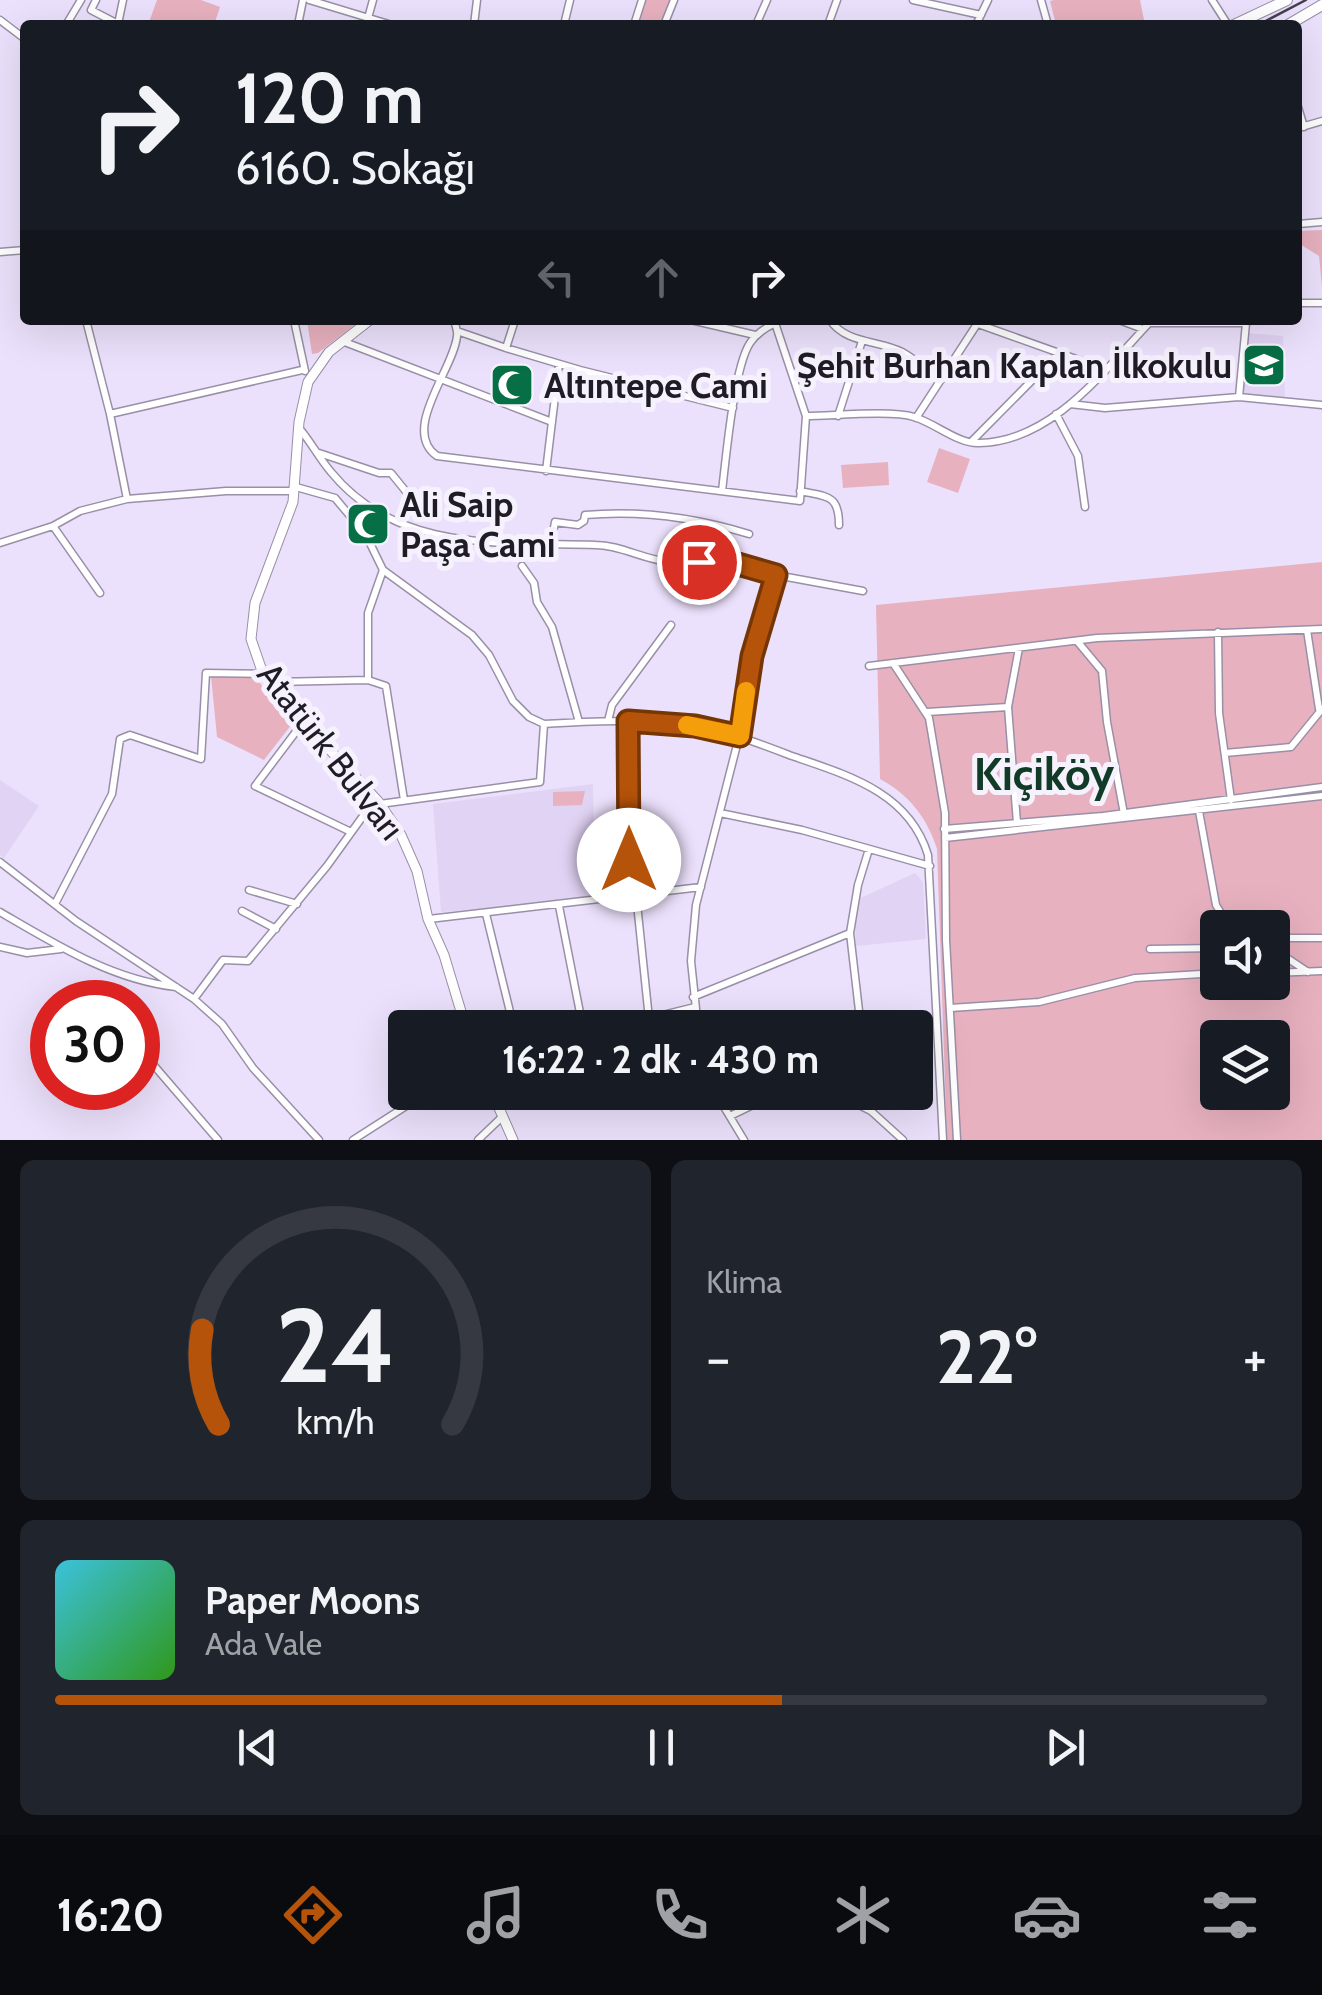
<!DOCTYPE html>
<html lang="tr">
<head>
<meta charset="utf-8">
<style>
  :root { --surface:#171b24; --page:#20242c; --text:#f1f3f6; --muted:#9ea1a6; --line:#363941; --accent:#b45309 }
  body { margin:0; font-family:Cabin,sans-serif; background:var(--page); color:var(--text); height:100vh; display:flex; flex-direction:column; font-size:38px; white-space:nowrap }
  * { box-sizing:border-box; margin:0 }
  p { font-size:32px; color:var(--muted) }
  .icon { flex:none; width:55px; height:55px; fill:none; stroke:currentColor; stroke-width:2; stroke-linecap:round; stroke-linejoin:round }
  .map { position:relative; height:1140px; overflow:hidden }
  .sheet { display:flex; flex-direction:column; gap:20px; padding:20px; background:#0d0f14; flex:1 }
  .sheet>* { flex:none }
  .top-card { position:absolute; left:20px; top:20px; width:1282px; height:305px; border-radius:10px; box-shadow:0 10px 40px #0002; background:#171b24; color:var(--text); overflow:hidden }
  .tools { position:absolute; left:1200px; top:910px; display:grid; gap:20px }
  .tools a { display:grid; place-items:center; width:90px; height:90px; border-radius:10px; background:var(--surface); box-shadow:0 10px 40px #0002; font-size:50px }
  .speed { position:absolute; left:30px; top:980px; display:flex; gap:20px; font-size:50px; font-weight:700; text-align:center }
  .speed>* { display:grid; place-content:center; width:130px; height:130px; border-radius:50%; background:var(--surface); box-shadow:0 10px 40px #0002; line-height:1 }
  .speed .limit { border:15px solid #d22; background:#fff; color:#111 }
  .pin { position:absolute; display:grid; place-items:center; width:85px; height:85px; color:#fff; margin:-42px; border:5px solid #fff; border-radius:50%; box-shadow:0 2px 10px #0007 }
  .me { position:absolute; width:110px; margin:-55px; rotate:0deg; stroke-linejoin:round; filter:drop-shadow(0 0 8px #0008) }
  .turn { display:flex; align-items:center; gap:35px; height:210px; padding:0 50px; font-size:45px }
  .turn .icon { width:130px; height:130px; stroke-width:2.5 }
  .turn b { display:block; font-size:70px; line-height:85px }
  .lanes { display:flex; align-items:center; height:95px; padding:0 50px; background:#0003; justify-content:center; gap:50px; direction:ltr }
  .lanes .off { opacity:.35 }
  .big { font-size:75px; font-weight:700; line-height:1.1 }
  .sheet .card { flex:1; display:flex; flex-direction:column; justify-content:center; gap:15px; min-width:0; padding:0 35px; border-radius:15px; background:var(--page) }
  .sheet .dial { align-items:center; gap:0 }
  .dial svg { height:260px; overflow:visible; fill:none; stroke:var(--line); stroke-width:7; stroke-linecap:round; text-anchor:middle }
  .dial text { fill:var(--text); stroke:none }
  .song { display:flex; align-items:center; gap:30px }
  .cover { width:120px; height:120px; border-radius:15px; background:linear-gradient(135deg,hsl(190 70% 55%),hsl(110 70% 35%)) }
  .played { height:10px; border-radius:5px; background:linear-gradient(90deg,var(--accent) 60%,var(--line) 60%) }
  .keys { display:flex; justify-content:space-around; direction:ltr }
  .heat { display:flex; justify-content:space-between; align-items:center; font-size:55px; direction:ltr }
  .sheet .tiles { flex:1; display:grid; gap:20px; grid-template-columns:1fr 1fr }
  .card:last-child { grid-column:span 2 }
  .trip { position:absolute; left:388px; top:1010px; width:545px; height:100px; border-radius:10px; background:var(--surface); box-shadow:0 10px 40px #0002; font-weight:700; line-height:100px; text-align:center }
  .dock { display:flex; height:160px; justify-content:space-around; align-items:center; background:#090b0e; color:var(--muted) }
  .dock .icon { width:70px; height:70px }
  .dock .active { color:var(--accent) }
  .dock b { font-size:45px; color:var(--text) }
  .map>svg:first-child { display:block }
  .built { fill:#e1d3f4 }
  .green { fill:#e8b1bf; fill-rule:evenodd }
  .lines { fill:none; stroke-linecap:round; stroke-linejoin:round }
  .minor-casing { stroke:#998fa7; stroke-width:9 }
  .secondary-casing { stroke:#998fa7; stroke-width:11 }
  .primary-casing { stroke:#998fa7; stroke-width:12 }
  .minor { stroke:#fff; stroke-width:6 }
  .secondary { stroke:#fff; stroke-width:9 }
  .primary { stroke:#fff; stroke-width:10 }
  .tram { stroke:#45404d; stroke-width:2.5 }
  .route-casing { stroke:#753606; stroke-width:25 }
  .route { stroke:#b45309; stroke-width:18 }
  .slow { stroke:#f59e0b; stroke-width:18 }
  .labels { text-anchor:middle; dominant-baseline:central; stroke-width:10; stroke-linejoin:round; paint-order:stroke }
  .poi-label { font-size:35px; font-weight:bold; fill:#201c26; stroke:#f6f2fd; text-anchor:start }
  .street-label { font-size:35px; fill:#201c26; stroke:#f6f2fd }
  .district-label { font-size:45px; font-weight:bold; fill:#113b27; stroke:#f6f2fd }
</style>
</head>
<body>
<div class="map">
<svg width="1322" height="1140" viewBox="0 0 1322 1140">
  <rect width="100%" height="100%" fill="#ece1fc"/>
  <path class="built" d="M1247 333 1283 336 1285 397 1242 394Z
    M0 780 39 806 4 858 0 855Z
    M593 784 595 899 441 912 433 804Z
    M915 873 923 882 926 939 856 946 854 901Z"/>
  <path class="green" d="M157 0H201L220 7 214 25H148Z
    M642 0H670L660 25H634Z
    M1054 0H1140L1145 25H1056L1050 1Z
    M1322 230V287L1319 256 1298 243V231Z
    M307 320H361L318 353 312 354Z
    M939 448 970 459 958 493 927 482Z
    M888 462 889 485 843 488 841 465Z
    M1322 562V1140H947L937 849C927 817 908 794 880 779L876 605ZM1218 928H1272V982H1218ZM1218 1038H1272V1092H1218Z
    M211 676 256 678 292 724 264 760 217 737Z
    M585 791 582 805 553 806V792Z"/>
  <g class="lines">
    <defs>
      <path id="minor" d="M96 0 91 10 118 24
        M309 0 392 25
        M913 0 981 15
        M1041 0 1048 25
        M1212 0 1228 25
        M368 18 373 0
        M0 20 25 39
        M118 24 123 0
        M66 25 81 0
        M298 25 303 0
        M474 25 477 0
        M564 25 570 0
        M634 25 642 0
        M664 25 674 0
        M756 25 767 0
        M828 25 837 0
        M976 25 988 0
        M1298 107 1304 127
        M1298 128 1322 121
        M1298 224 1322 222
        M0 252 25 250
        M1298 303H1322
        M86 320 110 414 302 370
        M294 320 305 371
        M454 320C455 324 458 332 457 336 454 369 400 430 437 456L800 501 806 416 774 320
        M691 320 755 335
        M830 320C846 344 879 340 902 352 915 359 928 371 941 380
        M1119 320 1143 329
        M1149 323H1246
        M978 324 1104 369
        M457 331 506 348 515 320
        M342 341 552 422
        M506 348 580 370 733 408
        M1239 397 1246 323
        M1070 404 1105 408 1239 397 1322 405
        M110 414 127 499
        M1056 414 1078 456 1085 507
        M806 416C833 416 890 410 914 417 935 423 958 444 979 443 1053 442 1106 368 1152 320
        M838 416 862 341
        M916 418 979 321
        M299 428C311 442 319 458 331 472 397 553 502 542 596 545 621 545 644 560 670 562 708 566 740 561 776 575L752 656 739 737 696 905 691 961 698 1028
        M971 442 1059 353
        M319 453 379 473H391L412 499
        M546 471 559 364
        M296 487 335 498 366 535 383 570 368 613V680
        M722 491C726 458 734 367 750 343 756 334 765 328 775 323
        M800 491C827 497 839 494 839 525
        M53 526 100 593
        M0 543 53 526 80 511 127 499 226 491H294
        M551 544 555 522 578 525 584 521 585 515C640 510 697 518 749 534
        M522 566 534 583 537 602 552 627 579 722
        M383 570 472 635 489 655 513 701 529 717 544 724
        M776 575 863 591
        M1307 630 1319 709
        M1218 632 1219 713 1231 800
        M1077 641 1102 671 1107 722 1124 814
        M893 663 929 718 945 813 946 940 957 1140
        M869 666 1097 638 1322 629
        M274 682 368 680 386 686 404 800
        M1008 707 1019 648
        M927 712 1008 707 1017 823
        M304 721 255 786 351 832
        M608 721 612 705 671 625
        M628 721 629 895
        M1225 753 1291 747 1322 709
        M380 804 540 782 544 724C592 721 641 719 689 725 725 730 758 743 792 756 847 775 909 792 928 855L943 1140
        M1199 811 1216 905 1224 918 1238 928
        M720 813 802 830 930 866
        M944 829 1103 816 1322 787
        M945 838 1322 796
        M0 862 76 921 194 999 222 1024 253 1068 319 1140
        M249 890 297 904
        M636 894 649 1019
        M55 904 112 794 120 739 130 735 201 759 206 673 264 674
        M559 906 583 1028
        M242 911 276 929
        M0 912C55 944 112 980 176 987
        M486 914 514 1028
        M429 919 701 887
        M1272 944 1284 938H1322
        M0 947 27 953 61 949
        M1272 948 1308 972
        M1150 949 1218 948
        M1272 973 1322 971
        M693 997 850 933
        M194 999 223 960 248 961 327 866 376 798
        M950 1008 1039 1002 1135 978 1218 973
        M610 1028 695 1007
        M861 1028 850 933 858 885 869 849
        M138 1047 218 1140
        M715 1092 744 1140
        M833 1092 871 1111 903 1140
        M641 1101 658 1092
        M856 1102 861 1092
        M730 1116 780 1092
        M353 1140 428 1092
        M478 1140 503 1116"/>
      <path id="secondary" d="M370 320 329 352 308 382 299 422 293 502 255 603 251 639 261 668 313 732 378 801 401 835 417 871 428 919 444 955 466 1028
        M492 1092 513 1140"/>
      <path id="primary" d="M1234 25 1287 0
        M1288 25 1322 5"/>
    </defs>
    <use href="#minor" class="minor-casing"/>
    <use href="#secondary" class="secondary-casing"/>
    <use href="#primary" class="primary-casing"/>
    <use href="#minor" class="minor"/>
    <use href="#secondary" class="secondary"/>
    <use href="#primary" class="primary"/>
    <path class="tram" d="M1258 25 1306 0"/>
  </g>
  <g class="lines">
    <defs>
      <path id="route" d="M629 860 628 721 695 726 740 736 752 656 776 575 738 564 699 562"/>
    </defs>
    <use href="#route" class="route-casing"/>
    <use href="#route" class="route"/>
    <path class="slow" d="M687 725 740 736 746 691"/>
  </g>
  <defs>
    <symbol id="school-square" viewBox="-11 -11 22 22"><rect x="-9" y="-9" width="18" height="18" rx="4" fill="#076f45" stroke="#f6f2fd"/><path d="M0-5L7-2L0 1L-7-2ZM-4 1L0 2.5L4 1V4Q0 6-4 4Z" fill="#fff"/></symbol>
    <symbol id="mosque-square" viewBox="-11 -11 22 22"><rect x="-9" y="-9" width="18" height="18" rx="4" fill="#076f45" stroke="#f6f2fd"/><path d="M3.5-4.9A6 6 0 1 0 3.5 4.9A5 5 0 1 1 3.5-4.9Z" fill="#fff"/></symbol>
  </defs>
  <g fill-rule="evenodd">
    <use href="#school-square" x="1239" y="340" width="50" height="50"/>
    <use href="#mosque-square" x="487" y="360" width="50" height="50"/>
    <use href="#mosque-square" x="343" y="499" width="50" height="50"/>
  </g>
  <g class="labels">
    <g class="poi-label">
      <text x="1232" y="365" text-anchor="end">Şehit Burhan Kaplan İlkokulu</text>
      <text x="544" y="385">Altıntepe Cami</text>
      <text x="400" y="504">Ali Saip<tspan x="400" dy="40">Paşa Cami</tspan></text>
    </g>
    <g class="street-label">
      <text transform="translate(331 751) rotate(52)">Atatürk Bulvarı</text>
    </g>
    <g class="district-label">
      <text x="1044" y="774">Kiçiköy</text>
    </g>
  </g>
</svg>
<div class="tools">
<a><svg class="icon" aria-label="sound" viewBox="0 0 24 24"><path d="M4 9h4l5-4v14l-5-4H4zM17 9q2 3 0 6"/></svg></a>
<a><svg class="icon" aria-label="layers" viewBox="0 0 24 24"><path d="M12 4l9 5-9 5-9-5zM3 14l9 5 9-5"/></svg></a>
</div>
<div class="speed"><div class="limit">30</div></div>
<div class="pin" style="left:699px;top:562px;background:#d93025"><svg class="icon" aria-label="arrive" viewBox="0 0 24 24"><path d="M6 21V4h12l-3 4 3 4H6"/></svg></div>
<svg class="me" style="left:629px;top:860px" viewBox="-20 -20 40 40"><circle r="19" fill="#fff"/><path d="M0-13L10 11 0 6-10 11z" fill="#b45309"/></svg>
<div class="trip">16:22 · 2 dk · 430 m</div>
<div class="top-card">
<div class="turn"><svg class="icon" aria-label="right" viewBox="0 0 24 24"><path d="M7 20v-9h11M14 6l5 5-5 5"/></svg><div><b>120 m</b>6160. Sokağı</div></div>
<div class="lanes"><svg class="icon off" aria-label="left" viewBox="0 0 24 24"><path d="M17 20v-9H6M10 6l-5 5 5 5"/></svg><svg class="icon off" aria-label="ahead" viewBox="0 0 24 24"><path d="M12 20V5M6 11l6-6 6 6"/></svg><svg class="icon" aria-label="right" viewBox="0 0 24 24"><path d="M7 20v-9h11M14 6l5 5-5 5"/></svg></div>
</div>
</div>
<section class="sheet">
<div class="tiles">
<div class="card dial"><svg viewBox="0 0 100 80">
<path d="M14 69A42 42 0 1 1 86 69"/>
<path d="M14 69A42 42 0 0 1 9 40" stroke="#b45309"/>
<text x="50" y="56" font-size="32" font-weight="700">24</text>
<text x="50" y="72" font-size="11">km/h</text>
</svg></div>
<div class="card"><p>Klima</p>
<div class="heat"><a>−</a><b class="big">22°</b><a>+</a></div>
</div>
<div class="card">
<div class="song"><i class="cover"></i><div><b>Paper Moons</b><p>Ada Vale</p></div></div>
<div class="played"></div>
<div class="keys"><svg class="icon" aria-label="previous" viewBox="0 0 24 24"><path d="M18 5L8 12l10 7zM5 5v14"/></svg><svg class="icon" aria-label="pause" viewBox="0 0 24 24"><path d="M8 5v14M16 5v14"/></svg><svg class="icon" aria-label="next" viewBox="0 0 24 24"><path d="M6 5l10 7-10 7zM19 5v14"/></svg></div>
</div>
</div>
</section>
<nav class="dock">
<b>16:20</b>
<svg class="icon active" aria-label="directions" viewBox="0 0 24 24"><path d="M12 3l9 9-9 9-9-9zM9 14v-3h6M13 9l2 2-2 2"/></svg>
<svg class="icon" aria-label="music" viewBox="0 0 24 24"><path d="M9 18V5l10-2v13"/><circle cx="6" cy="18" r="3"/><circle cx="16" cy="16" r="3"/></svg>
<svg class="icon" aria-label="phone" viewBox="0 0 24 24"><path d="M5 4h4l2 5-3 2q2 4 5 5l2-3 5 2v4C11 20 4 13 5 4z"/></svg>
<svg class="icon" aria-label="climate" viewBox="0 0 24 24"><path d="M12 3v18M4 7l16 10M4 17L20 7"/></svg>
<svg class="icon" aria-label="car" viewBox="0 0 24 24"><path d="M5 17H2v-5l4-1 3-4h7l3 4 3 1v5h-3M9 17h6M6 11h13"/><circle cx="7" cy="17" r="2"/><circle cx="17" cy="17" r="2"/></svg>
<svg class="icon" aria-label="filters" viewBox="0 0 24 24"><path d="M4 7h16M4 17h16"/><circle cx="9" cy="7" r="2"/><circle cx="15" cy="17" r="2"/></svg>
</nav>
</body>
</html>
